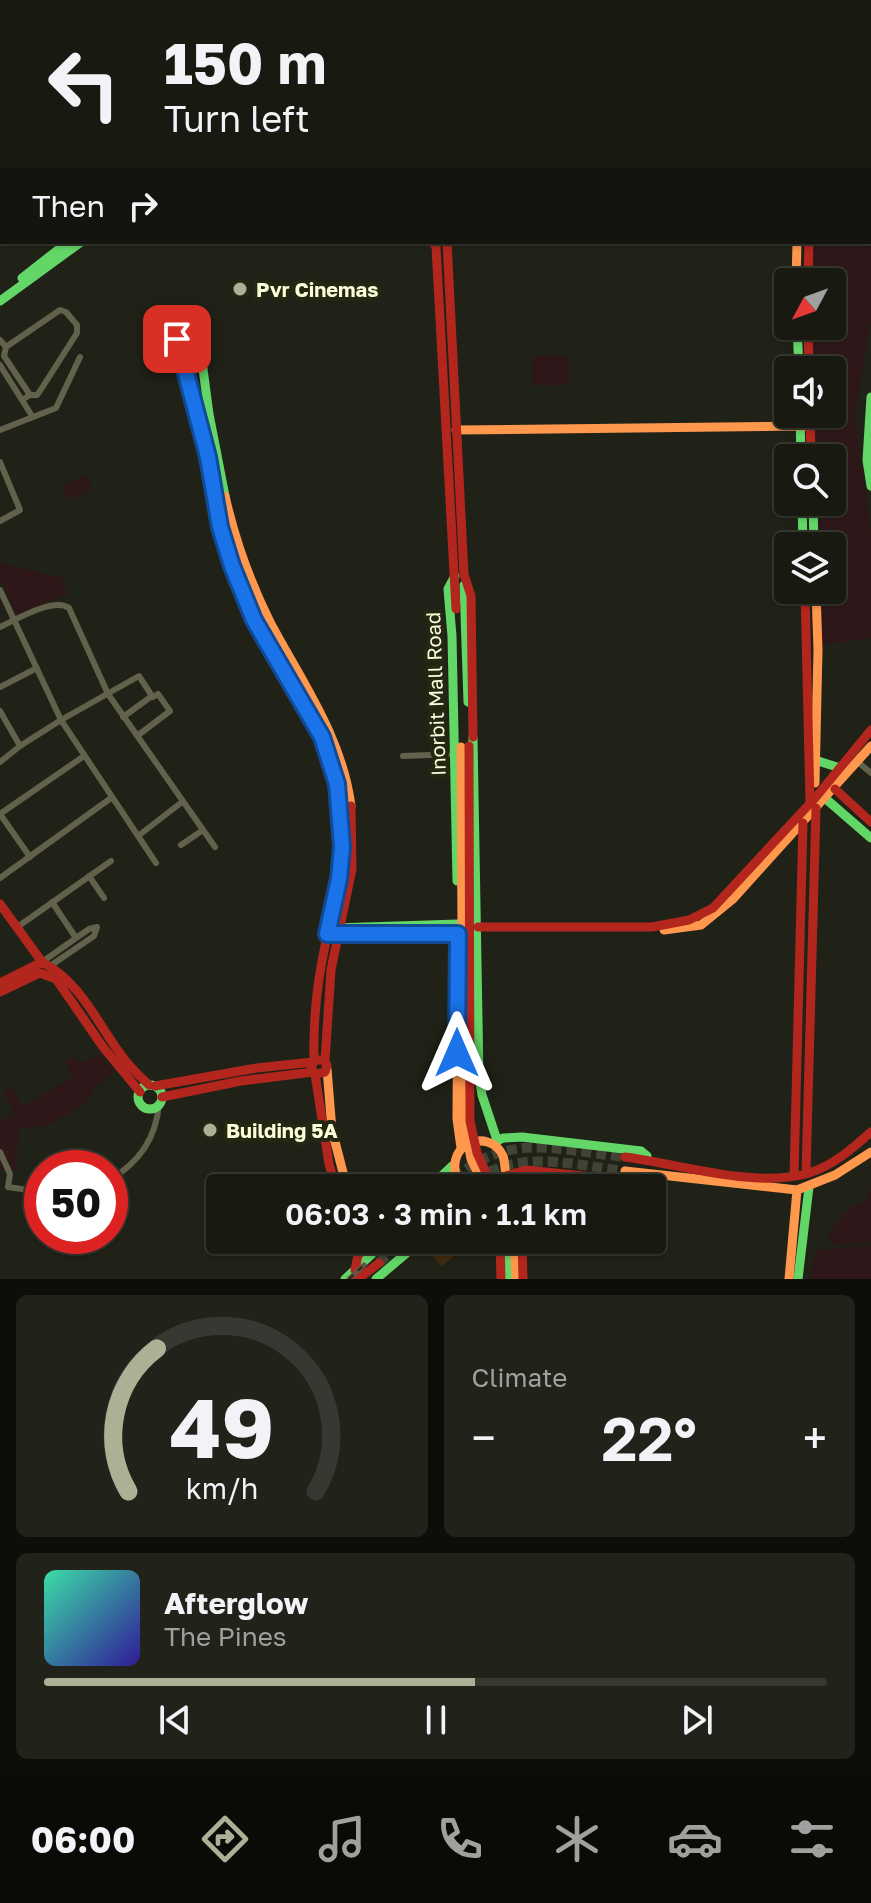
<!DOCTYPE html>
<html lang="en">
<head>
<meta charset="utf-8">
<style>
  :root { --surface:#181a11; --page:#21231a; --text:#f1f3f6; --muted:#9fa19f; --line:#363831; --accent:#aeb096 }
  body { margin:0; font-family:"Golos Text",sans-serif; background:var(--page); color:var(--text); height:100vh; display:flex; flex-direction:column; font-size:30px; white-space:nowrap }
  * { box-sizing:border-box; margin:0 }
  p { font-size:26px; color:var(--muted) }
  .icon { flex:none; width:44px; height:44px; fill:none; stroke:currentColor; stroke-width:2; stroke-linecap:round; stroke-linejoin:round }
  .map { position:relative; height:1279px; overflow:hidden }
  .side { display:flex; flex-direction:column; gap:16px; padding:16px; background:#0d0e09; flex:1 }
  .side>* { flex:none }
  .top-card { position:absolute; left:0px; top:0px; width:872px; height:244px; box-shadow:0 2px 6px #0004,0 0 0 2px var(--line); background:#181a11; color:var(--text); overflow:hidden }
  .needle { width:52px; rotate:229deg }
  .fabs { position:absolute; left:774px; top:268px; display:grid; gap:16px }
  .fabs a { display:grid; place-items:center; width:72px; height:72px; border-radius:8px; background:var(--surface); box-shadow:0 2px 6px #0004,0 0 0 2px var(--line); font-size:40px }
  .speed { position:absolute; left:24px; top:1150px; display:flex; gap:16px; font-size:40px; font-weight:700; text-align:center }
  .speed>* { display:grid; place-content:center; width:104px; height:104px; border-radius:50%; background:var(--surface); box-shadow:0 2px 6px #0004,0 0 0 2px var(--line); line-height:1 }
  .speed .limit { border:12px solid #d22; background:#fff; color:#111 }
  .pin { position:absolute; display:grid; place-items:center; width:68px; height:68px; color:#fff; margin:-34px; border-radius:16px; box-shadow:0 4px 12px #0006 }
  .me { position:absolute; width:88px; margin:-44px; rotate:0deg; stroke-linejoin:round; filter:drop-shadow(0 0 6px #0008) }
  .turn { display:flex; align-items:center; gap:28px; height:168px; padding:0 32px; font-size:36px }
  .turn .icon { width:104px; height:104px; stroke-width:2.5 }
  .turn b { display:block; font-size:56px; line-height:68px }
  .then { display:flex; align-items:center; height:76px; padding:0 32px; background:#0003; gap:16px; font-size:30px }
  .big { font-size:60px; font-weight:600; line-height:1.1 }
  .side .card { flex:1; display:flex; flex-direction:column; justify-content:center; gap:12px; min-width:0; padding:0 28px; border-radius:12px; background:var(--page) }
  .side .dial { align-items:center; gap:0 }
  .dial svg { height:208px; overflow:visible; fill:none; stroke:var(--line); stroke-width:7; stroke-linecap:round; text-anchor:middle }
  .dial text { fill:var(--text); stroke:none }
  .song { display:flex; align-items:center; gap:24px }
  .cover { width:96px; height:96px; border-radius:12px; background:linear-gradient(135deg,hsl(160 70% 55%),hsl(250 70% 35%)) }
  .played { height:8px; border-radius:4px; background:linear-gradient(90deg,var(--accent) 55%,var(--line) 55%) }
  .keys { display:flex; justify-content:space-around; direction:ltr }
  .heat { display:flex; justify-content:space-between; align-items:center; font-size:44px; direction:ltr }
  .side .tiles { flex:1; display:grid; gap:16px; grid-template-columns:1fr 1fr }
  .card:last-child { grid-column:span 2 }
  .trip { position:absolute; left:206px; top:1174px; width:460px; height:80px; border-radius:8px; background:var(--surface); box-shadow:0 2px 6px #0004,0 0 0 2px var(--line); font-weight:600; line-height:80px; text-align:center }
  .menu { display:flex; height:128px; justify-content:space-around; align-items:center; background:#0a0a07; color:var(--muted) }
  .menu .icon { width:56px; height:56px }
  .menu .on { color:var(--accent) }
  .menu b { font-size:36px; color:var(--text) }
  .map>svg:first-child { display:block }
  .green { fill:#2e1718 }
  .water { fill:#402b10 }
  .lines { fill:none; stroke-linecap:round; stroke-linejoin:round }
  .primary-tunnel { stroke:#414334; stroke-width:10; stroke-dasharray:10 5; stroke-linecap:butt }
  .street { stroke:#61614c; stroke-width:6 }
  .fast { stroke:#63d668; stroke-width:9 }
  .slow { stroke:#ff974d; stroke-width:9 }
  .jam { stroke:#b3261e; stroke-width:9 }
  .rail-casing { stroke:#685346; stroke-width:5 }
  .rail { stroke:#242712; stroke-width:2; stroke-dasharray:6; stroke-linecap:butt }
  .slow-bridge { stroke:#ff974d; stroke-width:9 }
  .jam-bridge { stroke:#b3261e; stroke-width:9 }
  .route-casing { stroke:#114b97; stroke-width:20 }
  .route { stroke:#1a73e8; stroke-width:14 }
  .poi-dot { fill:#aeb096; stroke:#242712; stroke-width:3 }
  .labels { text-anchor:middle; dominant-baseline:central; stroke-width:8; stroke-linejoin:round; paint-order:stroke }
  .poi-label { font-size:20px; font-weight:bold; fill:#fbfcda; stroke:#242712; text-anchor:start }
  .street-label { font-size:20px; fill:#fbfcda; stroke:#242712 }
</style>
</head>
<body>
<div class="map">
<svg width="871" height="1279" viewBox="0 0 871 1279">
  <rect width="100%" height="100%" fill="#202217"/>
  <path class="green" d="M471 0H871V154L870 2Z
    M871 185V319L855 416 871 532V638L822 645 819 590H832V546H818V502H832V458H818L816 414H832V370H813L811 326H832V282H811L814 242H870Z
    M532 356H568L569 385H532Z
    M87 475 93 490 68 499 62 485Z
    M0 563 61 577 68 594 20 614 16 613 0 578Z
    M100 1053 114 1072 94 1089 84 1105 47 1126 18 1128 17 1170H0V1122L15 1114 3 1092 12 1088 23 1106 73 1077 65 1062 74 1057 78 1061 87 1062Z
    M871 1187V1242L832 1245 827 1235 851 1206 865 1203Z
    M871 1245V1279H808L817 1250Z"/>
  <path class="water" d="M0 0H298L2 2V120Z
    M431 1240H444L446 1245 458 1246 462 1249 442 1266 424 1247Z"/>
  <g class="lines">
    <path class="primary-tunnel" d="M443 1188C504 1130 549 1149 625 1157
      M464 1188C513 1147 567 1164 625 1171
      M371 1255 387 1240
      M379 1263 404 1240"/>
    <path class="street" d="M0 148 2 151
      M0 243 2 242
      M0 340 6 347 60 310 66 312 77 325V333L40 391 37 395H30L22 400
      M6 347 4 356 30 395
      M0 365 32 416
      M0 430 56 408 80 357
      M0 462 20 510 0 521
      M0 590 61 720 156 863
      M0 627C17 619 54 597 69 608L108 694 215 847
      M0 687 37 668
      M0 711 20 746
      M137 736 170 711 158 694 153 697
      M403 756 456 754
      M0 762 20 746 61 720 139 676 152 696 123 717
      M858 762 871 773
      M0 814 84 756
      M0 814 30 857
      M138 836 182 802
      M181 845 203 830
      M89 876 104 898
      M0 878 111 798
      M52 902 76 938
      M16 928 111 861
      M42 962 89 929 97 927
      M50 966 94 936 97 927
      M0 1152 10 1174 8 1187 42 1192
      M110 1180C139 1162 156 1139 159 1104"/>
    <path class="fast" d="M457 0 458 2
      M394 2 395 0
      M22 278 68 242
      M0 301 81 242
      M797 326 799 370
      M871 397 867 460 871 486
      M800 414 801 458
      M802 502 803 546
      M813 502 814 546
      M222 525 204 441 177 339 178 333 186 329 193 331 199 339 209 414 225 496
      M455 576 448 589 452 636 457 881
      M464 585 468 702
      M473 737 479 1077 482 1095 497 1140
      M815 760 840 768
      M826 799 871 838
      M335 928 458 924
      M138 1097a12 12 0 1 1 24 0a12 12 0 1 1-24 0Z
      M493 1143 503 1138 522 1137 641 1151 647 1156
      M441 1176 451 1188
      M429 1188 452 1166
      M507 1240 509 1279
      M345 1279 371 1255
      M376 1279 422 1240
      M798 1279 809 1187"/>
    <path class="slow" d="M441 0V2
      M333 2 335 0
      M796 282 797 242
      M456 430 810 426
      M225 496C235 540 250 582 270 622 302 682 342 737 351 806
      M815 783 818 650 816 590
      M664 930 701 925 733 899 871 746
      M333 935 458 934
      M458 940 457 1119 461 1148
      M327 1069 332 1130 347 1188
      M625 1171 797 1190 835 1175 871 1152
      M461 1188C437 1143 490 1126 503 1156 505 1162 505 1170 506 1176L498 1188
      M514 1240 516 1279
      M789 1279 797 1190"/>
    <path class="jam" d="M312 2 313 0
      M870 162H871
      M870 180H871
      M433 242 436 247 456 609
      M447 242 464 574 471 596 473 737
      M808 282 809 242
      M808 326 809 370
      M810 414 811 458
      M222 525C231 564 245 602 265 637 292 686 328 734 339 790 349 842 334 894 325 946 317 983 313 1021 314 1060
      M805 590 810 802
      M835 789 871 822
      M0 904 42 962
      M478 927H652L689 920 713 908 816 797 871 730
      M0 983 42 962C80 982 95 1019 119 1052 128 1065 138 1075 149 1085
      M0 992 40 973 56 979 103 1047 140 1092
      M325 1061 331 970 352 869 351 806
      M315 1074 325 1072 327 1065 323 1060H314L311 1070 315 1074 329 1164 336 1188
      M155 1086 257 1068 313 1062
      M162 1097 241 1081 313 1072
      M625 1157C681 1164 755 1189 809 1173 833 1166 853 1148 871 1132
      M806 1174 816 808
      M506 1176 526 1170 640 1182 652 1177
      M794 1176 803 823
      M500 1240 501 1279
      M522 1240 523 1279
      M355 1270 358 1255 374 1240
      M358 1279 379 1263"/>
    <defs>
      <path id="rail" d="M349 1279 364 1265"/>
    </defs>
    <use href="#rail" class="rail-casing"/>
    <use href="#rail" class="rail"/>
    <path class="slow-bridge" d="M461 747 463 1114 471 1159 485 1188"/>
    <path class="jam-bridge" d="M469 746 470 1121 477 1153 493 1188"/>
  </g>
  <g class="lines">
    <defs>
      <path id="route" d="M177 339 208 457 220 527 232 566 254 620 322 737 337 784 342 847 339 879 327 934H458L457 1053"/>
    </defs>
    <use href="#route" class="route-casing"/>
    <use href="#route" class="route"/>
  </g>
  <g class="poi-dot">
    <circle cx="240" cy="289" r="8"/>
    <circle cx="210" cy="1130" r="8"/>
  </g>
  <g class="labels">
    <g class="poi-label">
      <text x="256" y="289">Pvr Cinemas</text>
      <text x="226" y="1130">Building 5A</text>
    </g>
    <g class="street-label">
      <text transform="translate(435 694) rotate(-92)">Inorbit Mall Road</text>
    </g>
  </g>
</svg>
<div class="fabs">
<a><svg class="needle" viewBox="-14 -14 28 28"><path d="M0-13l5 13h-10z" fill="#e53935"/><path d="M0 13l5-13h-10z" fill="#9fa19f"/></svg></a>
<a><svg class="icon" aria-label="sound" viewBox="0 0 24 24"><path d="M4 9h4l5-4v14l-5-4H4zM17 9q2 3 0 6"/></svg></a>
<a><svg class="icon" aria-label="search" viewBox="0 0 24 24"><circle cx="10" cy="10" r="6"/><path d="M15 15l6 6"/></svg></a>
<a><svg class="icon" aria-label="layers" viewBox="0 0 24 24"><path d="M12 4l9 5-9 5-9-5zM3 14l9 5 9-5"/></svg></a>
</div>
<div class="speed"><div class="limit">50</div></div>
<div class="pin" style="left:177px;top:339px;background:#d93025"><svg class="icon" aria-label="arrive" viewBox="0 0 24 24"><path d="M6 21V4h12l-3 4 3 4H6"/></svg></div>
<svg class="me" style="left:457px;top:1053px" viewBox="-20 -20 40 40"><path d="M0-17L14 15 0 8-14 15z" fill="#1a73e8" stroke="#fff" stroke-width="4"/></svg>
<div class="trip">06:03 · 3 min · 1.1 km</div>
<div class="top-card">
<div class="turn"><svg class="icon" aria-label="left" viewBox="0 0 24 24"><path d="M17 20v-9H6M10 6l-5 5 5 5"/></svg><div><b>150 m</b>Turn left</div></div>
<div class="then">Then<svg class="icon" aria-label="right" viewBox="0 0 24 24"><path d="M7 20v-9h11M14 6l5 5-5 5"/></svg></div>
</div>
</div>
<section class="side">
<div class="tiles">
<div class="card dial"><svg viewBox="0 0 100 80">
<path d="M14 69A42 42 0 1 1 86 69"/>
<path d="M14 69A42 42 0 0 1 25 14" stroke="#aeb096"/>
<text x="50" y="56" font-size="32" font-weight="700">49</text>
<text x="50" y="72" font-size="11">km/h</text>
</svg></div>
<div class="card"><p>Climate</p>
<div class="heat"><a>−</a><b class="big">22°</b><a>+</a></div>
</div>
<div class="card">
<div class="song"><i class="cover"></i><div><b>Afterglow</b><p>The Pines</p></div></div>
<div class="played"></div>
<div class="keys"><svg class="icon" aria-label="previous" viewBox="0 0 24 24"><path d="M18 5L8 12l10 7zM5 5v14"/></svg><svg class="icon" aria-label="pause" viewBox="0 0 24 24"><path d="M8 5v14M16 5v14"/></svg><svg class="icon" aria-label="next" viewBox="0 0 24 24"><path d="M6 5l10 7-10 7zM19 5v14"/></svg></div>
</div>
</div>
</section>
<nav class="menu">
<b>06:00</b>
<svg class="icon on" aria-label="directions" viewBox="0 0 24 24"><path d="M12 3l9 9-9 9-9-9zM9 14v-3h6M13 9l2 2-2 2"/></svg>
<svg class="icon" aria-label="music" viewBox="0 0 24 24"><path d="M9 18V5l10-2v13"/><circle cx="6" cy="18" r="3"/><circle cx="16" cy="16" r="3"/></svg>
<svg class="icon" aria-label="phone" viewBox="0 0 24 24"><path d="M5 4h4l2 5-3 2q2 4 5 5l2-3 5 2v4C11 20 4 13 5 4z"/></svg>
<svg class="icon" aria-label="climate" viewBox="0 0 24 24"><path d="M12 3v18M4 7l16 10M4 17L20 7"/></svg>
<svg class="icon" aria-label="car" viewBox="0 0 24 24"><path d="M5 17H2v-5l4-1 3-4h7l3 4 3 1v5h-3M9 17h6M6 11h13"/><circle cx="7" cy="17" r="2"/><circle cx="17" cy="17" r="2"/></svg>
<svg class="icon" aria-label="filters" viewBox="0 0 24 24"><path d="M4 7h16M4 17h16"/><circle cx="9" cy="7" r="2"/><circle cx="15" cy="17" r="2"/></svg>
</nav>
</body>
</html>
